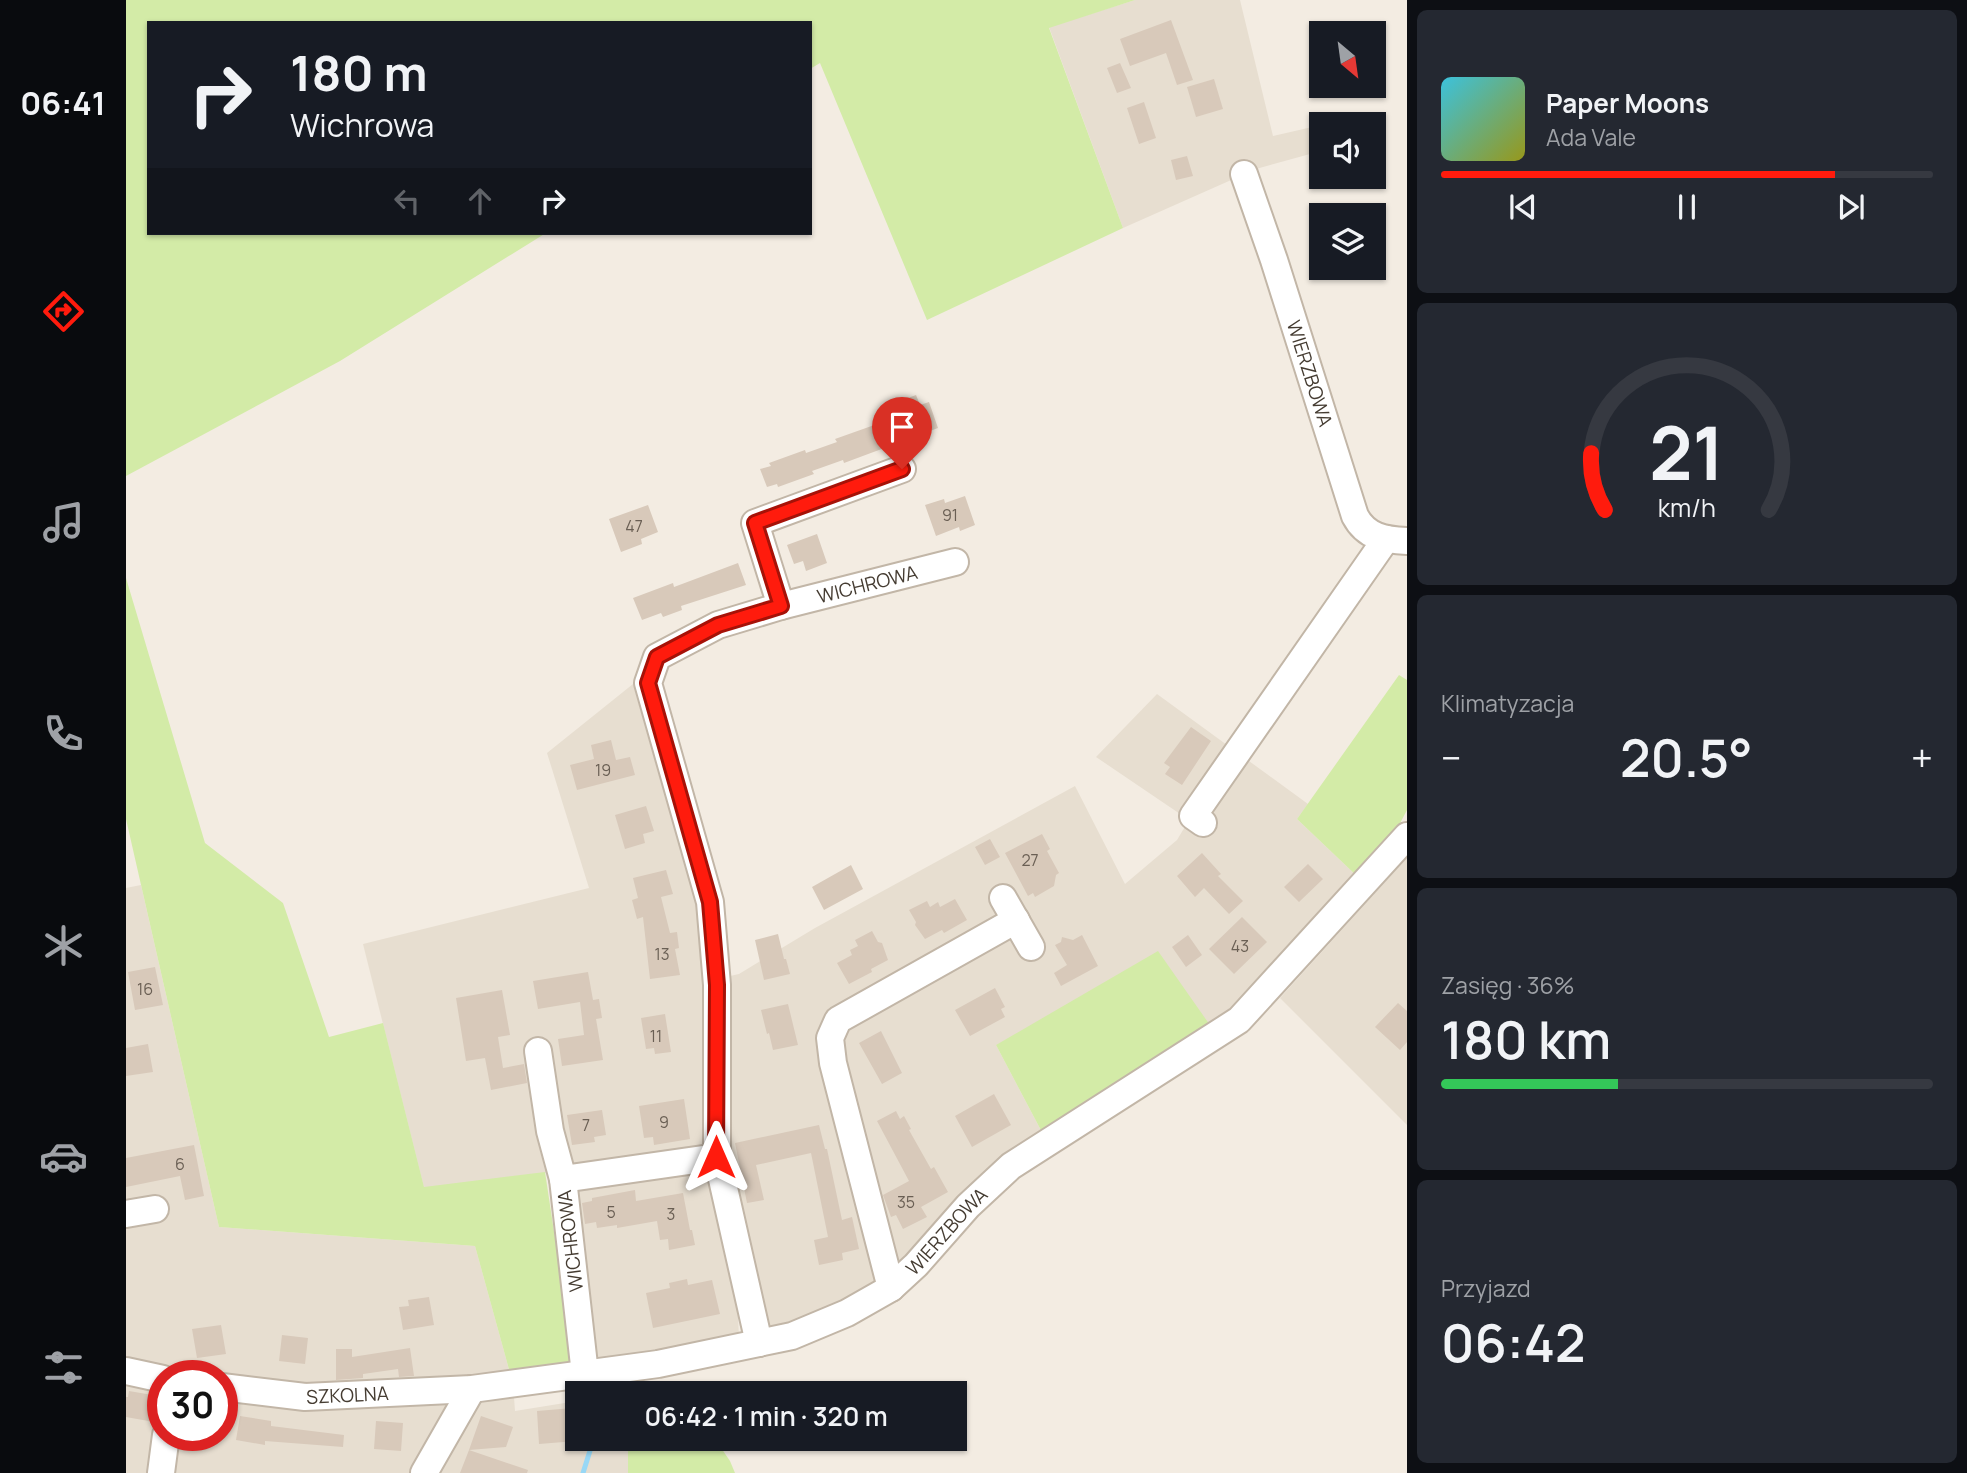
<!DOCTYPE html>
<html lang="pl">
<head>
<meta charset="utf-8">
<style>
  :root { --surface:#171b24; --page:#242831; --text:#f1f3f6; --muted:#9ea1a6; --line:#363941; --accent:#ff1b0d }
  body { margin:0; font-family:Manrope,sans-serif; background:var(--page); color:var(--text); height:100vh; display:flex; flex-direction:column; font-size:26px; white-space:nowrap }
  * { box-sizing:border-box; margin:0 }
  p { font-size:23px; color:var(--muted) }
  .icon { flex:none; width:38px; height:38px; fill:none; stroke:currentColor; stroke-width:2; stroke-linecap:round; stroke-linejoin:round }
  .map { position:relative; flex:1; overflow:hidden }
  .drawer { display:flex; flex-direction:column; gap:10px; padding:10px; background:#0d0f14; width:560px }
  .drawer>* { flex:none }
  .guide { position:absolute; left:21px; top:21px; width:665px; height:214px; border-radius:0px; box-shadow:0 2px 5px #0004; background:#171b24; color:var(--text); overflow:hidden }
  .needle { width:46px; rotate:151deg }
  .buttons { position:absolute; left:1183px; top:21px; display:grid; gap:14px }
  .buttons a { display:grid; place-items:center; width:77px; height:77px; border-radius:0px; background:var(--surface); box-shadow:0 2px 5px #0004; font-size:35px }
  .speed { position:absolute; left:21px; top:1360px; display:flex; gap:14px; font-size:35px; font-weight:700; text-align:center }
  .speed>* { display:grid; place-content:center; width:91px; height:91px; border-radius:50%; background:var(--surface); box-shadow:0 2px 5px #0004; line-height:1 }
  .speed .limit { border:10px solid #d22; background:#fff; color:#111 }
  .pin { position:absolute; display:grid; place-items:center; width:60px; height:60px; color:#fff; margin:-72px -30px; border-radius:50% 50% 50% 0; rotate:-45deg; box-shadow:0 0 7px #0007 }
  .pin .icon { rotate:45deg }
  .me { position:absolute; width:77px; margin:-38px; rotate:0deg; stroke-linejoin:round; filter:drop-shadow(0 0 5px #0008) }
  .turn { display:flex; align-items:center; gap:24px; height:147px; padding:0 28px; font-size:32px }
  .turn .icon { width:91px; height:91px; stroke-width:2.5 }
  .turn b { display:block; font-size:49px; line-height:60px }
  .lanes { display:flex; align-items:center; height:66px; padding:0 28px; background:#0003; justify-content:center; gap:35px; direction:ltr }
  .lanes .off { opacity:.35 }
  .big { font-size:52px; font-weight:600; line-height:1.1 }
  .drawer .widget { flex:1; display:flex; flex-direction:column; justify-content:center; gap:10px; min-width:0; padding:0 24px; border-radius:10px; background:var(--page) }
  .drawer .dial { align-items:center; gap:0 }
  .dial svg { height:182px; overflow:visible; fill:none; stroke:var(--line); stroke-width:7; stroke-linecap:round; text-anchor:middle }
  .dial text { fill:var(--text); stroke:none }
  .song { display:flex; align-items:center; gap:21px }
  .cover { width:84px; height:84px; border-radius:10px; background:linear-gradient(135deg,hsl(190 70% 55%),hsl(60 70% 35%)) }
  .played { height:7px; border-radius:4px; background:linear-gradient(90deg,var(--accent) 80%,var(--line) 80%) }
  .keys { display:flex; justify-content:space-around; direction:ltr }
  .heat { display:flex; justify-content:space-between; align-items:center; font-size:38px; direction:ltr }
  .charge { height:10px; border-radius:5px; background:linear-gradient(90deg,#34c759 36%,var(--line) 0) }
  .trip { position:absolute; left:439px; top:1381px; width:402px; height:70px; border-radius:0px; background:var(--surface); box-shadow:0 2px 5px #0004; font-weight:600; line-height:70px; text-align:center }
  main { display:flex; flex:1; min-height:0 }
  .dock { display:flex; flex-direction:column; width:126px; justify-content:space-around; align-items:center; background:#090b0e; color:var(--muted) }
  .dock .icon { width:49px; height:49px }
  .dock .selected { color:var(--accent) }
  .dock b { font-size:32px; color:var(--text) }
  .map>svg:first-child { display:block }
  .residential { fill:#e7ded0; fill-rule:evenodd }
  .green { fill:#d3eba7 }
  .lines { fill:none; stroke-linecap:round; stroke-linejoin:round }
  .stream { stroke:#98d8f6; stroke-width:5 }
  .building { fill:#d8c9ba }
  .minor-casing { stroke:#c2b6a7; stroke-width:30 }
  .minor { stroke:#fff; stroke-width:26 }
  .route-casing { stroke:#a61208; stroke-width:18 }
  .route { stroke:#ff1b0d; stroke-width:12 }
  .labels { text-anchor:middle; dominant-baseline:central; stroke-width:5; stroke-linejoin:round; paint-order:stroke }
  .number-label { font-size:16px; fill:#6a5f54 }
  .street-label { font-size:19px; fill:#453c32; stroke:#fff }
</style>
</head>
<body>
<main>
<nav class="dock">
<b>06:41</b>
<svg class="icon selected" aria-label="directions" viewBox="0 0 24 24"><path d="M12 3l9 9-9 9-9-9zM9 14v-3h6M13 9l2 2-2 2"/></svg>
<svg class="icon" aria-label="music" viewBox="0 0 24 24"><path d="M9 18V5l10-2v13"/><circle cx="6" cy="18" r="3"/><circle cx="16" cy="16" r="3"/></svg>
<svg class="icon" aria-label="phone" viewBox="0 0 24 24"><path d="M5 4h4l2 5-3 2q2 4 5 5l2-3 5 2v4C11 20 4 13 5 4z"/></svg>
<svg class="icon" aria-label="climate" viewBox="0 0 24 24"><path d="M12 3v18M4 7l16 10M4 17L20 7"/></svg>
<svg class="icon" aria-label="car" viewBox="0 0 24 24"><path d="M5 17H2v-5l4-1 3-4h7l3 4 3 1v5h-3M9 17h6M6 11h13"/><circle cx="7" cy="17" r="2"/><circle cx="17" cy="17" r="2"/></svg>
<svg class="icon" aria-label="filters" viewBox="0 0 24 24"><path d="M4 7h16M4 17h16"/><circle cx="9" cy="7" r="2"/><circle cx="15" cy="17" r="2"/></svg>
</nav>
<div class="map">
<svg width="1281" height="1473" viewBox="0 0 1281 1473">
  <rect width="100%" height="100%" fill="#f3ece2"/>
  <path class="residential" d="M1009 0H1114L1147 136 1195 125V151L1130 169 997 228 923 27Z
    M1236 115 1238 124H1198Z
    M507 684 571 908 610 1279 613 1337 465 1363 443 1170 298 1188 237 944 463 888 421 753Z
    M1031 694 1182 804 1171 819 1234 879 1094 1022 870 1045 918 1136 850 1180 778 1265 735 1297 639 1330 601 1138 595 978 613 974 689 928 949 786 999 884 1051 840 1063 820 970 757Z
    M1281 858V1125L1154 998Z
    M15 885 93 1227 349 1246 387 1384 389 1411 451 1401 452 1438 502 1439V1473H0V888ZM37 1376H96V1435H37Z"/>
  <path class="green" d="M0 0H1009L923 28 997 228 801 320 694 63 684 69V23H23V233H420L214 361 0 476Z
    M0 578 79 843 157 903 203 1037 257 1023 298 1187 419 1172 448 1364 384 1373 349 1246 93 1227 0 819Z
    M1273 675 1281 680V810L1271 829 1234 879 1171 819Z
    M1032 951 1086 1028 918 1136 870 1045Z
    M546 1381 554 1393H501Z
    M502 1439H589L604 1461 609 1473H502Z"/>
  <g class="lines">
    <path class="stream" d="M482 1393 485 1383
      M457 1473 468 1438"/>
  </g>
  <path class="building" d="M1045 20 1067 80 1051 85 1040 53 1004 66 994 39Z
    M994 63 1005 88 991 93 981 68Z
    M1088 79 1097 109 1070 117 1061 87Z
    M1018 102 1030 138 1013 144 1001 108Z
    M1061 156 1067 176 1050 180 1045 160Z
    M790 395 794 405 803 402 812 428 718 463 717 460 686 471 688 474 652 487 651 484 641 487 634 469 645 466 643 463 679 450 680 453 711 442 709 439 768 418 763 405Z
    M839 496 849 525 834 531 833 527 810 536 799 505 818 499 819 503Z
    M522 505 532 532 515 539 516 544 495 552 483 519Z
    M691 534 701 563 680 571 677 561 668 564 661 545Z
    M612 563 620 585 555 606 556 610 537 617 535 613 516 620 507 598 547 583 548 587Z
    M1065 727 1085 741 1056 785 1039 774 1044 767 1038 763Z
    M485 740 490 760 504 757 509 775 451 790 444 765 468 759 465 745Z
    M520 806 528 831 517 834 519 843 499 849 489 815Z
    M916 834 924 849 921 851 933 873 930 875 928 886 909 897 907 893 902 896 879 853Z
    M864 839 874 857 859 865 849 847Z
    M1076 853 1095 874 1092 876 1117 901 1103 914 1078 888 1069 897 1051 876Z
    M1182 864 1197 879 1173 902 1158 887Z
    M725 865 737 889 698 910 686 887Z
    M540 870 547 894 535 897 544 933 551 932 553 948 549 949 554 975 524 979 517 917 511 919 506 900 512 898 507 878Z
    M829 899 841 920 818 933 816 930 799 939 789 925 790 922 783 910 801 901 804 907 812 902 814 907Z
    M1116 917 1141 942 1108 974 1083 949Z
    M746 931 752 942 756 943 762 960 745 969 746 972 723 984 711 963 726 955 724 950 732 946 729 940Z
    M652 934 658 959H660L664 974 638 980 629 940Z
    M956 935 972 966 935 986 928 973 941 965 929 945 935 942 936 937 947 940Z
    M1062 935 1076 955 1060 967 1046 947Z
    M29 967 37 1005 9 1010 2 972Z
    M462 972 467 1000 473 999 476 1018 470 1019 477 1060 436 1066 432 1039 458 1035 454 1002 412 1009 407 981Z
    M869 988 879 1007 875 1009 879 1017 844 1036 829 1010Z
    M376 990 384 1035 372 1037 377 1068 398 1064 401 1083 365 1090 359 1058 340 1061 330 998Z
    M1272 1003 1281 1011V1042L1274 1050 1249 1027Z
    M662 1004 672 1045 647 1050 643 1033 641 1034 635 1010Z
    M539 1014 545 1052 529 1054 528 1048 520 1049 515 1018Z
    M755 1031 776 1073 756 1084 733 1043Z
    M22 1044 27 1072 0 1076V1048Z
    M868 1094 885 1125 846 1147 829 1116Z
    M558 1099 564 1139 528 1145 527 1137 518 1138 513 1106Z
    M476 1110 480 1135 468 1137 469 1142 446 1145 441 1115Z
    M770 1111 774 1119 778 1116 785 1129 783 1130 805 1169 808 1167 822 1192 795 1207 801 1217 777 1229 770 1215 765 1217 757 1195 783 1181 751 1121Z
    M693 1125 699 1149H701L716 1220 726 1217 733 1249 716 1253 717 1260 693 1265 688 1240 702 1237 685 1153 630 1165 638 1200 621 1203 609 1143Z
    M68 1145 78 1196 59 1200 54 1176 0 1187V1158Z
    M509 1190 510 1201 557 1193 564 1230H566L569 1245 543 1250 542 1239 534 1240 531 1221 491 1228V1225L471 1228 470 1222 459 1224 456 1203 466 1201V1198Z
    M561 1279 562 1285 586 1280 594 1314 527 1328 520 1293 544 1288 543 1283Z
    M303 1297 308 1325 277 1330 273 1307 283 1306 282 1300Z
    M95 1325 100 1354 71 1358 66 1329Z
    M156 1335 182 1338 179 1364 153 1361Z
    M284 1348 288 1376 273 1377 272 1369 237 1374V1378L210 1380V1349H226V1357Z
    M3 1391 32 1396 28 1422 0 1417V1397H2Z
    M447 1408 450 1441 413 1444 411 1411Z
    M114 1416 145 1421V1426L218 1435 217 1447 139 1441V1445L110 1440Z
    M355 1416 387 1427 380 1447 343 1450Z
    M250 1421 277 1423 275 1451 248 1449Z
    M343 1450 402 1470 401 1473H334Z"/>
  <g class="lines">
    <defs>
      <g id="minor">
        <path id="s1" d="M1118 174 1148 260 1229 516C1240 537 1259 540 1281 541"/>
        <path id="s2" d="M655 606 829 562"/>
        <path d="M1077 823 1067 816 1260 539"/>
        <path d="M877 898 905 947"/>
        <path d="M412 1051 424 1131 437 1179"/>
        <path d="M0 1214 29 1209"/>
        <path d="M765 1288 707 1063 704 1038 712 1020 890 920"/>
        <path d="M633 1343 591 1157V985L584 902 522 683 531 657 592 625 655 606 629 523 776 469"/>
        <path d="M0 1371 37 1379"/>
        <path d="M459 1374 437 1179 591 1157"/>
        <path id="s3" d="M96 1387 179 1397 346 1389 532 1364 666 1336 721 1313 765 1288 790 1265 842 1206 885 1166 1113 1020 1281 836"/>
        <path d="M35 1473 40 1435"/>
        <path d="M298 1473 346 1389"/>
      </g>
    </defs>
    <use href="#minor" class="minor-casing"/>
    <use href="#minor" class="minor"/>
  </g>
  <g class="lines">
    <defs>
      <path id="route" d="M590 1157 591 985 584 902 522 683 531 657 592 625 655 606 629 523 776 469"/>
    </defs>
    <use href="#route" class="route-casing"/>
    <use href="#route" class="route"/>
  </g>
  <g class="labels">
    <g class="number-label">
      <text x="824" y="515">91</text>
      <text x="508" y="526">47</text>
      <text x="477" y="770">19</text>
      <text x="904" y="860">27</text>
      <text x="1114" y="946">43</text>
      <text x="536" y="954">13</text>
      <text x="19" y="989">16</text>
      <text x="530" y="1036">11</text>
      <text x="538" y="1122">9</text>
      <text x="460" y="1125">7</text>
      <text x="54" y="1164">6</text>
      <text x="780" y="1202">35</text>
      <text x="485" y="1212">5</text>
      <text x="545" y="1214">3</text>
    </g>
    <g class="street-label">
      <text stroke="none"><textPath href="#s1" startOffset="210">WIERZBOWA</textPath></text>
      <text stroke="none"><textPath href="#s2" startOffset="89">WICHROWA</textPath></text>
      <text stroke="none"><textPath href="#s3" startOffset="765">WIERZBOWA</textPath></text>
      <text transform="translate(444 1241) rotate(-97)">WICHROWA</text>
      <text stroke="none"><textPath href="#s3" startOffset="126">SZKOLNA</textPath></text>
    </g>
  </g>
</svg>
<div class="buttons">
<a><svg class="needle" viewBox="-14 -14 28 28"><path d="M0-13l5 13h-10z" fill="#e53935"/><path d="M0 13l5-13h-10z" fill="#9ea1a6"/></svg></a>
<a><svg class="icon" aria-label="sound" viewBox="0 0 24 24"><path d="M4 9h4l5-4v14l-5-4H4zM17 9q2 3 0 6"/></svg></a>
<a><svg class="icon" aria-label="layers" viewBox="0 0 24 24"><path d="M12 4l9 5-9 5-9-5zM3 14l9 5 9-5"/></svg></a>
</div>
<div class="speed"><div class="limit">30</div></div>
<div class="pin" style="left:776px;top:469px;background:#d93025"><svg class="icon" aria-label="arrive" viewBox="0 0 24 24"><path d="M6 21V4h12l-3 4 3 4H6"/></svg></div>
<svg class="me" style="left:590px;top:1157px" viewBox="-20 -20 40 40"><path d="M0-17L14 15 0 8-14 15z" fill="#ff1b0d" stroke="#fff" stroke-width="4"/></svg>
<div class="trip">06:42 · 1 min · 320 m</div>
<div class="guide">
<div class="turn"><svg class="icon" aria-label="right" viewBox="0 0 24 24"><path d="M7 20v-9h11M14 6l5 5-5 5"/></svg><div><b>180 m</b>Wichrowa</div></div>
<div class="lanes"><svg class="icon off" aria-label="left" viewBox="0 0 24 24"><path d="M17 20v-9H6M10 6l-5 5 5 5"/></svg><svg class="icon off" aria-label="ahead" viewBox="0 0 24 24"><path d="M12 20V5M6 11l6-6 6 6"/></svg><svg class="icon" aria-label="right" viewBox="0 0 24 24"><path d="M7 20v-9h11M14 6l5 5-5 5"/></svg></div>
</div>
</div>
<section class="drawer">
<div class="widget">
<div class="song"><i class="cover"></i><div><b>Paper Moons</b><p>Ada Vale</p></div></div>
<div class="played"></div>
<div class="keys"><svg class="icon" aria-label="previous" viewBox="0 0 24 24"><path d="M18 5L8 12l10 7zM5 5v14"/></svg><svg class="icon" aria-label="pause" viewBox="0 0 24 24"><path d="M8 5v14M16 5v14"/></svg><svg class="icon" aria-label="next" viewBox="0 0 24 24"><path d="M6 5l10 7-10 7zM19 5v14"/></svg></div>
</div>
<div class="widget dial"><svg viewBox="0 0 100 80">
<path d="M14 69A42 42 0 1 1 86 69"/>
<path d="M14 69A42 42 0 0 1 8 44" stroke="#ff1b0d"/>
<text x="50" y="56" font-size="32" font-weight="700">21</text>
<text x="50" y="72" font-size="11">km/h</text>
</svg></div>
<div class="widget"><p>Klimatyzacja</p>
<div class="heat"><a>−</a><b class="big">20.5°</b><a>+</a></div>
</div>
<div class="widget"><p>Zasięg · 36%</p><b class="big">180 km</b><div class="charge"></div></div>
<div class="widget"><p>Przyjazd</p><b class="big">06:42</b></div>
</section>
</main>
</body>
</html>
